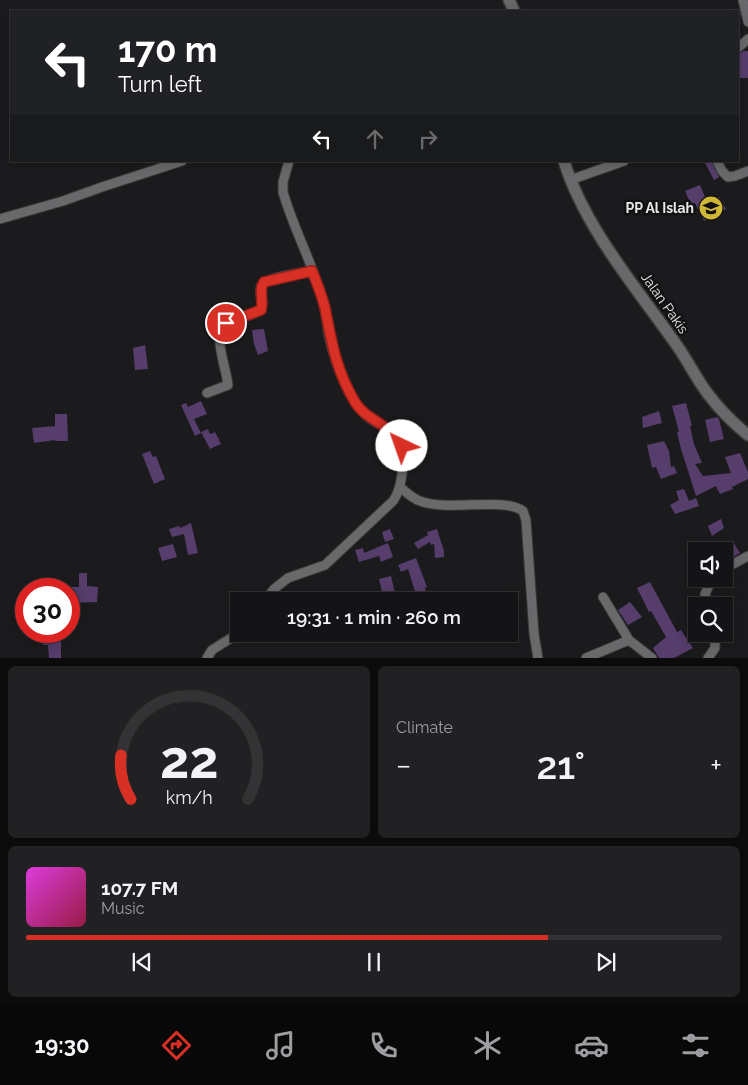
<!DOCTYPE html>
<html lang="en">
<head>
<meta charset="utf-8">
<style>
  :root { --surface:#141416; --page:#212123; --text:#f1f3f6; --muted:#9d9ea1; --line:#333335; --accent:#d93025 }
  body { margin:0; font-family:Raleway,sans-serif; background:var(--page); color:var(--text); height:100vh; display:flex; flex-direction:column; font-size:19px; white-space:nowrap }
  * { box-sizing:border-box; margin:0 }
  p { font-size:16px; color:var(--muted) }
  .icon { flex:none; width:28px; height:28px; fill:none; stroke:currentColor; stroke-width:2; stroke-linecap:round; stroke-linejoin:round }
  .map { position:relative; height:658px; overflow:hidden }
  .side { display:flex; flex-direction:column; gap:8px; padding:8px; background:#0b0b0c; flex:1 }
  .side>* { flex:none }
  .hud { position:absolute; left:10px; top:10px; width:729px; height:152px; border-radius:0px; box-shadow:0 2px 12px #0003,0 0 0 1px var(--line); background:#202124; color:#fff; overflow:hidden }
  .fabs { position:absolute; left:688px; top:542px; display:grid; gap:10px }
  .fabs a { display:grid; place-items:center; width:45px; height:45px; border-radius:0px; background:var(--surface); box-shadow:0 2px 12px #0003,0 0 0 1px var(--line); font-size:25px }
  .speed { position:absolute; left:15px; top:578px; display:flex; gap:10px; font-size:25px; font-weight:700; text-align:center }
  .speed>* { display:grid; place-content:center; width:65px; height:65px; border-radius:50%; background:var(--surface); box-shadow:0 2px 12px #0003,0 0 0 1px var(--line); line-height:1 }
  .speed .limit { border:8px solid #d22; background:#fff; color:#111 }
  .pin { position:absolute; display:grid; place-items:center; width:42px; height:42px; color:#fff; margin:-21px; border:2px solid #fff; border-radius:50%; box-shadow:0 1px 5px #0007 }
  .me { position:absolute; width:55px; margin:-28px; rotate:318deg; stroke-linejoin:round; filter:drop-shadow(0 0 4px #0008) }
  .turn { display:flex; align-items:center; gap:18px; height:105px; padding:0 25px; font-size:22px }
  .turn .icon { width:65px; height:65px; stroke-width:2.5 }
  .turn b { display:block; font-size:35px; line-height:42px }
  .lanes { display:flex; align-items:center; height:48px; padding:0 25px; background:#0003; justify-content:center; gap:25px; direction:ltr }
  .lanes .off { opacity:.35 }
  .big { font-size:38px; font-weight:600; line-height:1.1 }
  .side .widget { flex:1; display:flex; flex-direction:column; justify-content:center; gap:8px; min-width:0; padding:0 18px; border-radius:8px; background:var(--page) }
  .side .dial { align-items:center; gap:0 }
  .dial svg { height:130px; overflow:visible; fill:none; stroke:var(--line); stroke-width:7; stroke-linecap:round; text-anchor:middle }
  .dial text { fill:var(--text); stroke:none }
  .song { display:flex; align-items:center; gap:15px }
  .cover { width:60px; height:60px; border-radius:8px; background:linear-gradient(135deg,hsl(300 70% 55%),hsl(340 70% 35%)) }
  .played { height:5px; border-radius:2px; background:linear-gradient(90deg,var(--accent) 75%,var(--line) 75%) }
  .keys { display:flex; justify-content:space-around; direction:ltr }
  .heat { display:flex; justify-content:space-between; align-items:center; font-size:28px; direction:ltr }
  .side .tiles { flex:1; display:grid; gap:8px; grid-template-columns:1fr 1fr }
  .widget:last-child { grid-column:span 2 }
  .trip { position:absolute; left:230px; top:592px; width:288px; height:50px; border-radius:0px; background:var(--surface); box-shadow:0 2px 12px #0003,0 0 0 1px var(--line); font-weight:600; line-height:50px; text-align:center }
  .tabs { display:flex; height:80px; justify-content:space-around; align-items:center; background:#080809; color:var(--muted) }
  .tabs .icon { width:35px; height:35px }
  .tabs .current { color:var(--accent) }
  .tabs b { font-size:22px; color:var(--text) }
  .map>svg:first-child { display:block }
  .building { fill:#563d6c }
  .lines { fill:none; stroke-linecap:round; stroke-linejoin:round }
  .minor-casing { stroke:#383839; stroke-width:11 }
  .tertiary-casing { stroke:#383839; stroke-width:14 }
  .minor { stroke:#69686b; stroke-width:9 }
  .tertiary { stroke:#69686b; stroke-width:11 }
  .route-casing { stroke:#8d1f18; stroke-width:12 }
  .route { stroke:#d93025; stroke-width:9 }
  .labels { text-anchor:middle; dominant-baseline:central; stroke-width:5; stroke-linejoin:round; paint-order:stroke }
  .poi-label { font-size:14px; font-weight:bold; fill:#e9e8e9; stroke:#121114; text-anchor:end }
  .street-label { font-size:14px; fill:#e9e8e9; stroke:#121114 }
</style>
</head>
<body>
<div class="map">
<svg width="748" height="658" viewBox="0 0 748 658">
  <rect width="100%" height="100%" fill="#1b1a1d"/>
  <path class="building" d="M744 51H748V78H738V54Z
    M704 161H711L719 177 714 180Z
    M700 185 707 202 719 197 726 209 704 221 695 203 691 205 685 191Z
    M264 329 268 351 258 355 254 344 252 330Z
    M145 345 148 369 135 370 133 348Z
    M201 401 207 414 194 419 201 433 195 436 181 405 186 403 188 407Z
    M686 403 692 426H690L694 444 702 463 695 464 703 476 731 473 725 457 740 453 748 472V479L732 487 733 489 720 494 716 486 696 496 681 449 677 432H679L672 406Z
    M659 411 662 423 643 428 642 417Z
    M55 414H67L68 441H55V440L34 443 32 428 55 426Z
    M717 417 719 419 724 439 710 442 705 420Z
    M208 429 210 434 215 432 221 444 210 449 201 432Z
    M664 441 669 451 671 467 674 466 677 473 661 479 656 467 652 468 647 445Z
    M150 451 153 457 156 456 165 479 154 484 142 454Z
    M684 489 689 501 696 498 699 506 675 514 670 505 679 500 676 491Z
    M721 519 724 528 712 536 708 526Z
    M191 523 198 553 188 555 184 534 172 537 169 529 179 526 180 528Z
    M390 529 394 539 385 542 382 532Z
    M437 529 444 551V557L435 558 434 544 431 545 430 542 418 549 414 543 428 535 427 532Z
    M733 542 740 553 726 561 724 556V547Z
    M388 543 393 557 381 562 379 556 359 562 355 550 363 548 364 553Z
    M173 544 177 557 162 561 158 548Z
    M416 558 427 587 425 588 428 600 424 601H418L408 569 401 572 398 565Z
    M79 573H87V586L98 587 97 602 69 603V587H79Z
    M391 576 395 593 383 596 379 579Z
    M650 582 677 632 681 630 693 648 674 658H659L653 648 666 637 651 611 649 612 637 588Z
    M630 602 642 617 628 625 618 610Z
    M51 637H61V658H49L48 645H43V638L51 639Z"/>
  <g class="lines">
    <defs>
      <path id="minor" d="M743 0 748 22
        M738 48 748 39
        M717 161 722 171 728 177 735 176 748 171
        M570 180 624 161
        M0 219 63 201 102 187 182 161
        M207 393 228 385C227 369 210 331 228 322 238 317 251 317 261 310 264 302 260 295 261 287 263 277 303 273 313 271
        M400 487C407 493 414 500 423 502 450 511 504 497 523 511L526 520 534 634 538 658
        M724 569 748 556
        M603 597 629 640 652 658
        M265 601 274 589 288 578 325 565 393 501C402 489 406 458 400 443 396 431 378 425 368 417 359 410 353 400 348 390 340 373 333 355 329 336 327 327 327 316 324 306 315 267 294 231 283 192V182L289 161
        M707 606 705 594 712 579
        M207 658 212 650 239 633
        M586 658 629 640
        M708 658 715 648V634"/>
      <path id="tertiary" d="M509 0 514 11
        M564 161C584 226 634 285 673 340 686 357 695 377 708 394 720 410 733 423 748 435"/>
    </defs>
    <use href="#minor" class="minor-casing"/>
    <use href="#tertiary" class="tertiary-casing"/>
    <use href="#minor" class="minor"/>
    <use href="#tertiary" class="tertiary"/>
  </g>
  <g class="lines">
    <defs>
      <path id="route" d="M226 323 261 310C264 301 258 290 264 282L312 271C317 283 322 296 325 308 332 344 336 370 355 402 366 421 395 426 402 446"/>
    </defs>
    <use href="#route" class="route-casing"/>
    <use href="#route" class="route"/>
  </g>
  <defs>
    <symbol id="school-disc" viewBox="-11 -11 22 22"><circle r="9.5" fill="#d1b736" stroke="#121114"/><path d="M0-5L7-2L0 1L-7-2ZM-4 1L0 2.5L4 1V4Q0 6-4 4Z" fill="#111"/></symbol>
  </defs>
  <g fill-rule="evenodd">
    <use href="#school-disc" x="697" y="194" width="28" height="28"/>
  </g>
  <g class="labels">
    <g class="poi-label">
      <text x="694" y="208">PP Al Islah</text>
    </g>
    <g class="street-label">
      <text transform="translate(665 303) rotate(55)">Jalan Pakis</text>
    </g>
  </g>
</svg>
<div class="fabs">
<a><svg class="icon" aria-label="sound" viewBox="0 0 24 24"><path d="M4 9h4l5-4v14l-5-4H4zM17 9q2 3 0 6"/></svg></a>
<a><svg class="icon" aria-label="search" viewBox="0 0 24 24"><circle cx="10" cy="10" r="6"/><path d="M15 15l6 6"/></svg></a>
</div>
<div class="speed"><div class="limit">30</div></div>
<div class="pin" style="left:226px;top:323px;background:#d93025"><svg class="icon" aria-label="arrive" viewBox="0 0 24 24"><path d="M6 21V4h12l-3 4 3 4H6"/></svg></div>
<svg class="me" style="left:402px;top:446px" viewBox="-20 -20 40 40"><circle r="19" fill="#fff"/><path d="M0-13L10 11 0 6-10 11z" fill="#d93025"/></svg>
<div class="trip">19:31 · 1 min · 260 m</div>
<div class="hud">
<div class="turn"><svg class="icon" aria-label="left" viewBox="0 0 24 24"><path d="M17 20v-9H6M10 6l-5 5 5 5"/></svg><div><b>170 m</b>Turn left</div></div>
<div class="lanes"><svg class="icon" aria-label="left" viewBox="0 0 24 24"><path d="M17 20v-9H6M10 6l-5 5 5 5"/></svg><svg class="icon off" aria-label="ahead" viewBox="0 0 24 24"><path d="M12 20V5M6 11l6-6 6 6"/></svg><svg class="icon off" aria-label="right" viewBox="0 0 24 24"><path d="M7 20v-9h11M14 6l5 5-5 5"/></svg></div>
</div>
</div>
<section class="side">
<div class="tiles">
<div class="widget dial"><svg viewBox="0 0 100 80">
<path d="M14 69A42 42 0 1 1 86 69"/>
<path d="M14 69A42 42 0 0 1 8 42" stroke="#d93025"/>
<text x="50" y="56" font-size="32" font-weight="700">22</text>
<text x="50" y="72" font-size="11">km/h</text>
</svg></div>
<div class="widget"><p>Climate</p>
<div class="heat"><a>−</a><b class="big">21°</b><a>+</a></div>
</div>
<div class="widget">
<div class="song"><i class="cover"></i><div><b>107.7 FM</b><p>Music</p></div></div>
<div class="played"></div>
<div class="keys"><svg class="icon" aria-label="previous" viewBox="0 0 24 24"><path d="M18 5L8 12l10 7zM5 5v14"/></svg><svg class="icon" aria-label="pause" viewBox="0 0 24 24"><path d="M8 5v14M16 5v14"/></svg><svg class="icon" aria-label="next" viewBox="0 0 24 24"><path d="M6 5l10 7-10 7zM19 5v14"/></svg></div>
</div>
</div>
</section>
<nav class="tabs">
<b>19:30</b>
<svg class="icon current" aria-label="directions" viewBox="0 0 24 24"><path d="M12 3l9 9-9 9-9-9zM9 14v-3h6M13 9l2 2-2 2"/></svg>
<svg class="icon" aria-label="music" viewBox="0 0 24 24"><path d="M9 18V5l10-2v13"/><circle cx="6" cy="18" r="3"/><circle cx="16" cy="16" r="3"/></svg>
<svg class="icon" aria-label="phone" viewBox="0 0 24 24"><path d="M5 4h4l2 5-3 2q2 4 5 5l2-3 5 2v4C11 20 4 13 5 4z"/></svg>
<svg class="icon" aria-label="climate" viewBox="0 0 24 24"><path d="M12 3v18M4 7l16 10M4 17L20 7"/></svg>
<svg class="icon" aria-label="car" viewBox="0 0 24 24"><path d="M5 17H2v-5l4-1 3-4h7l3 4 3 1v5h-3M9 17h6M6 11h13"/><circle cx="7" cy="17" r="2"/><circle cx="17" cy="17" r="2"/></svg>
<svg class="icon" aria-label="filters" viewBox="0 0 24 24"><path d="M4 7h16M4 17h16"/><circle cx="9" cy="7" r="2"/><circle cx="15" cy="17" r="2"/></svg>
</nav>
</body>
</html>
